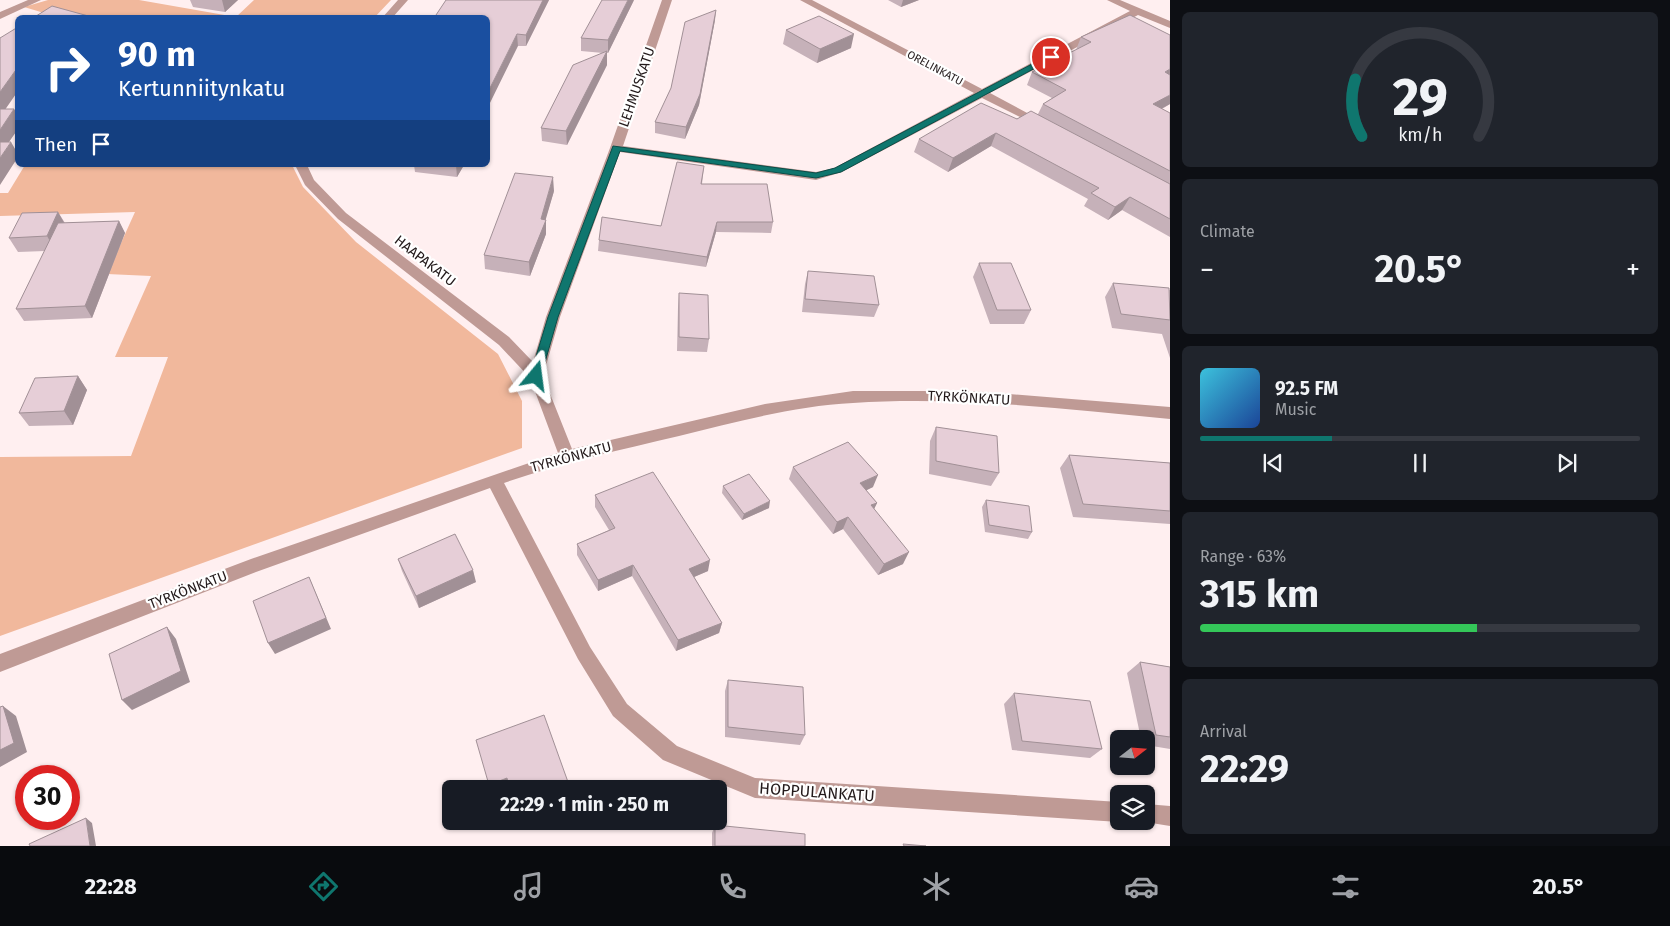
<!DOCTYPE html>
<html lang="en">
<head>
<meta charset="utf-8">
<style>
  :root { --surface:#171b24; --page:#20242c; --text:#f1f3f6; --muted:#9ea1a6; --line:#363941; --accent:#0f766e }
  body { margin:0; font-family:"Fira Sans",sans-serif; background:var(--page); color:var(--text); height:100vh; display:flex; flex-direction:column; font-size:19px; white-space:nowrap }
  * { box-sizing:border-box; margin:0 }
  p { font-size:16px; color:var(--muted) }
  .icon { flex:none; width:28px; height:28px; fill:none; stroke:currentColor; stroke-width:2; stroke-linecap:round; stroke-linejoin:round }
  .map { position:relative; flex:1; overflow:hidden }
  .panel { display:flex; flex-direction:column; gap:12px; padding:12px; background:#0d0f14; width:500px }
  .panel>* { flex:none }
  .top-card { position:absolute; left:15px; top:15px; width:475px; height:152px; border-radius:8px; box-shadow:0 1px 4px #0004; background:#1a4fa0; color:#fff; overflow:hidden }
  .needle { width:32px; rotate:73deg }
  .tools { position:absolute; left:1110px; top:730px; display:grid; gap:10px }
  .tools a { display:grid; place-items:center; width:45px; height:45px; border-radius:8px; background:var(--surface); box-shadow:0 1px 4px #0004; font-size:25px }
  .speed { position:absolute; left:15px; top:765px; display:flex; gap:10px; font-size:25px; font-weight:700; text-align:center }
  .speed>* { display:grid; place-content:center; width:65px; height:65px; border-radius:50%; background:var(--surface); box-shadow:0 1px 4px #0004; line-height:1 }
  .speed .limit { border:8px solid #d22; background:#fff; color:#111 }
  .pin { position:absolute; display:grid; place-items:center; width:42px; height:42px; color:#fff; margin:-21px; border:2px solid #fff; border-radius:50%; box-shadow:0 1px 5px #0007 }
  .me { position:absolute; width:55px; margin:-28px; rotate:16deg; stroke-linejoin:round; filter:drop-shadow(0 0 4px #0008) }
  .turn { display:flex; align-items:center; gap:18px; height:105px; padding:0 20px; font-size:22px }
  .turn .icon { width:65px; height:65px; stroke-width:2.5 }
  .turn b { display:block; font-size:35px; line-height:42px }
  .then { display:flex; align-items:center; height:48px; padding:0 20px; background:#0003; gap:10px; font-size:19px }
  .big { font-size:38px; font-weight:700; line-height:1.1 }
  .panel .card { flex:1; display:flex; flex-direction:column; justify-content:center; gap:8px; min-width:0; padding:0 18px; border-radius:8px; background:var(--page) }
  .panel .dial { align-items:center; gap:0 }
  .dial svg { height:130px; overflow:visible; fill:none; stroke:var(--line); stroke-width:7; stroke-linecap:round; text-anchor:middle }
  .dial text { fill:var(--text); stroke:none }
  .song { display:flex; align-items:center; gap:15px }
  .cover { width:60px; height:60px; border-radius:8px; background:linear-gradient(135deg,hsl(190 70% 55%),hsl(220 70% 35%)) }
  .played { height:5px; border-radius:2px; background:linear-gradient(90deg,var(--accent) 30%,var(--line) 30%) }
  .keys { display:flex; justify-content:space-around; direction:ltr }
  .heat { display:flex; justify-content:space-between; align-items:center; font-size:28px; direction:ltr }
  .charge { height:8px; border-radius:4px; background:linear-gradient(90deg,#34c759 63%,var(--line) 0) }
  .trip { position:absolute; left:442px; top:780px; width:285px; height:50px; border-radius:8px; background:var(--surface); box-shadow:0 1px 4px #0004; font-weight:700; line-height:50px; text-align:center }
  .dock { display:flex; height:80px; justify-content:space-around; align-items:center; background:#090b0e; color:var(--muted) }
  .dock .icon { width:35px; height:35px }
  .dock .active { color:var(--accent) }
  .dock b { font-size:22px; color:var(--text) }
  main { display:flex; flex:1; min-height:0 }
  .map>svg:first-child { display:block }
  .green { fill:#f1b89c }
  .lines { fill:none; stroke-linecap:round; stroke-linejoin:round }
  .minor { fill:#bf9a95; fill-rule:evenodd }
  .wall { fill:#c6b1b9 }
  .shaded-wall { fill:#a19096 }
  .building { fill:#e6ced7; stroke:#a19096 }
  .route { fill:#0f766e; stroke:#0a4d48 }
  .labels { text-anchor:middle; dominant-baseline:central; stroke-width:4.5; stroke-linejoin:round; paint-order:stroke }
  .far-street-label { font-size:11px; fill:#231a1b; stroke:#fff }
  .street-label { font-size:14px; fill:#231a1b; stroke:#fff }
  .near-street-label { font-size:16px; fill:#231a1b; stroke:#fff }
</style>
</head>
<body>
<main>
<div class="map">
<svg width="1170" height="846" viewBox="0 0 1170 846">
  <rect width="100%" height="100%" fill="#ffeff0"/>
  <path class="green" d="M48 0H139L236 17 254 0H391L374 18H61L24 7Z
    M25 165H292L303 187 356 242 498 354 522 401V448L0 636V457L131 456 168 357H115L151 276 107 274 135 212 0 216V193H8Z"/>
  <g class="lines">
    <path class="minor" d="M28 0H41L0 19V12Z
      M398 0H408L392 18H382Z
      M662 0H672L623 146 816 172 834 168 974 93 800 0H812L982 89 1130 11 1107 0H1120L1170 21V28L1138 15 990 93 1044 122 1046 124 1040 127 982 98 842 172 816 180 620 152 560 317 543 376 572 449 765 404 853 391H972L1170 407V419C1065 409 959 396 853 403 794 406 736 422 679 436 620 450 561 463 504 483L590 647 627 704 677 746 755 778 1119 802V821H1121L1119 822 755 798 663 760 613 716 578 659 490 488 256 572 0 672V654L251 559 558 453 530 378 499 345 338 219 305 185 295 165H307L314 180 346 213 509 337 533 362 546 317 610 148Z
      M1146 804 1170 806V826L1139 821H1146Z"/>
  </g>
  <path class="wall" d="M190 0H238L225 12 193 7Z
    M446 0H549L526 46H518Z
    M634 0 608 53H607V65L567 145 542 141 541 128 603 53 581 51V38Z
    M888 0H919L901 7Z
    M1130 15 1170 104 1162 109 1170 113V237L1122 210 1108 220 1084 206 1088 199 991 146 948 172 914 152 919 139 1038 114 1043 104 1052 98 1027 85 1032 72 1076 50 1081 37Z
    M715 20 699 105 685 139 655 133V122Z
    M786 30 851 48 817 63 783 44Z
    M414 165H464L457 177 415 172Z
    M704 166 702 184 773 222 771 233 716 232 706 267 598 251 599 240 661 226Z
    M554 191 545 220 546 234 530 276 485 269 484 255Z
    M58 212 65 223 119 221 125 233 92 318 24 321 16 309 45 251 18 252 9 238Z
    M979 263 1031 310 1024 324H990L973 277Z
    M808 271 879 305 874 317 802 312 805 284Z
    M1113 283 1170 290V358L1162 334 1112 328 1105 297Z
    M679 293 709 339 707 352 677 351 678 307Z
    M78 376 87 390 73 425 29 426 19 413Z
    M936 427 999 473 991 486 929 474 930 441Z
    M1069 455 1170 463V524L1073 517 1060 468Z
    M793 467 873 487 866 490 877 503 874 509 903 564 878 575 843 529 833 534 789 479Z
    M723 486 769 508 742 520 722 493Z
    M595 495 708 571 694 577 722 623 719 633 676 651 632 576 598 591 577 555V544L609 530 595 507Z
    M986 500 1032 532 1028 539 985 532 982 507Z
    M398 559 476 582 419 608 402 571Z
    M1140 662 1170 667V751V749L1146 745V739H1141L1127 673Z
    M728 680 805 735 800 745 725 737V691Z
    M1014 693 1102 749 1090 758 1012 750 1004 704Z
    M715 825 805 846H712V833Z"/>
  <path class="shaded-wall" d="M222 0H238L225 12Z
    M543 0H549L526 46V35Z
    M628 0H634L608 53V40Z
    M903 0H919L901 7Z
    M716 10 715 20 699 105 685 139 686 127Z
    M517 34 518 46 488 107V92Z
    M854 34 851 48 817 63 820 49Z
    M607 51V65L567 145 566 131Z
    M18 67V91L0 117V92Z
    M1170 69V78L1165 72Z
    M1170 95V104L1146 117 1153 104Z
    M14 109 18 114V129L0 155V130Z
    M996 133 991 146 948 172 953 158Z
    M11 142 18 154V157L0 185V158Z
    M456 165H464L457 177Z
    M553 177 554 191 545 222 546 220V234L530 276 529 262Z
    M1130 197 1122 210 1108 220 1115 207Z
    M58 212 66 226 55 250 47 236Z
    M119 221 125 233 92 318 85 306Z
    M717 222 716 232 706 267 707 257Z
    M78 376 87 390 73 425 64 411Z
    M878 475 873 487 855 496 860 483Z
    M770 501 769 508 742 520 744 514Z
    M877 503 871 515V505Z
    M848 517 843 529 833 534 837 522Z
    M909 552 903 564 878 575 884 564Z
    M710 560 708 571 687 580 689 569Z
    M633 565 632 576 598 591V580Z
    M473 570 476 582 419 608 416 596Z
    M309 577 331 629 275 654 268 643Z
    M722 623 719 633 676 651 678 640Z
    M167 627 176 639 190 682 132 710 122 700Z
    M3 706 16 716 27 752 0 767V750Z
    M507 778 509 787 505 789H490L489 785Z
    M568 782V789H551Z
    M86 818 92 823 96 846H90Z"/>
  <path class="building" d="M446 0H543L526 35 517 34 488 92V18H434Z
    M602 0H628L608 40 581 38Z
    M52 6 92 17 90 18H33Z
    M716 10 700 94 686 127 655 122 671 88 685 22Z
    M1130 15 1170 35V69L1165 72 1170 75V95L1153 104 1170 113V171L1043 104 1066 90 1032 72 1091 42 1081 37Z
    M819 16 854 34 820 49 786 30Z
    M18 27V67L0 92V38Z
    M607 51 566 131 541 128 573 65Z
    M981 103 1017 119 1031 111 1170 184V219L1130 197 1115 207 1091 193 1099 188 996 133 953 158 919 139Z
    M0 109H14L0 130Z
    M0 142H11L0 158Z
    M677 162 704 166 701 184H767L773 222H717L707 257 599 240 602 217 661 226Z
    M515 173 553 177 541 219 546 220 529 262 484 255Z
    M58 212 47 236 9 238 22 213Z
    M119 221 85 306 16 309 58 223Z
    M979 263H1011L1031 310H997Z
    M808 271 874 276 879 305 805 299Z
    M1113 283 1169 288 1170 320 1121 314Z
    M679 293 708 295 709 339 679 337Z
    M78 376 64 411 19 413 35 378Z
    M936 427 997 436 999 473 936 461Z
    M848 442 878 475 860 483 877 503 871 505 909 552 884 564 848 517 837 522 793 467Z
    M1069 455 1170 463V511L1083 504Z
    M653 472 710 560 689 569 722 623 678 640 633 565 598 580 577 544 615 528 595 495Z
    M749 474 770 501 744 514 723 486Z
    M986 500 1029 506 1032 532 989 525Z
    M455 534 473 570 416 596 398 559Z
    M309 577 326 618 268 643 253 601Z
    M167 627 181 671 122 700 109 654Z
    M1140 662 1170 667V737L1156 735Z
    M728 680 803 687 805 735 728 727Z
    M1014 693 1090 701 1102 749 1022 741Z
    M3 706 14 743 0 750V707Z
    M544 715 568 782 551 789H510L507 778 489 785 476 740Z
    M86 818 90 846H30L29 844Z
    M715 825 805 834V846H715Z
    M903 844 926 846H904Z"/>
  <path class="route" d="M1051 54 1055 57 1054 58 841 172 816 178 620 151 558 317 541 376 536 380 532 379 530 376 548 317 613 146 816 173 835 168Z"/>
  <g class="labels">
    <g class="far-street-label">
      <text transform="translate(935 68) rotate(28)">ORELINKATU</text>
    </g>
    <g class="street-label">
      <text transform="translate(637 87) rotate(-71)">LEHMUSKATU</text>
      <text transform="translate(425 261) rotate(38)">HAAPAKATU</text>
      <text transform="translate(969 398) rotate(3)">TYRKÖNKATU</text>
      <text transform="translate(571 457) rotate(-15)">TYRKÖNKATU</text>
      <text transform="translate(188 590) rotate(-21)">TYRKÖNKATU</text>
    </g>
    <g class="near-street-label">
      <text transform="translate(817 792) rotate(4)">HOPPULANKATU</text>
    </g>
  </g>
</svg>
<div class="tools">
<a><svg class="needle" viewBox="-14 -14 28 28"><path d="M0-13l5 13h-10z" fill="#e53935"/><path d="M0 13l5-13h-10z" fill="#9ea1a6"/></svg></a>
<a><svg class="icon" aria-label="layers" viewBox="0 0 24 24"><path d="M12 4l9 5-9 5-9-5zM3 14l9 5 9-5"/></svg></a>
</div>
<div class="speed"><div class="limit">30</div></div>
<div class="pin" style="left:1051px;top:57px;background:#d93025"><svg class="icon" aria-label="arrive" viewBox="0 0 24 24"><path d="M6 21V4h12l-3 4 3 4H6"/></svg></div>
<svg class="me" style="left:536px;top:376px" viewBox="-20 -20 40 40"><path d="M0-17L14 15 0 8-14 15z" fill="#0f766e" stroke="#fff" stroke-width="4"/></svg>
<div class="trip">22:29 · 1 min · 250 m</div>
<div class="top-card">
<div class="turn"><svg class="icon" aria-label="right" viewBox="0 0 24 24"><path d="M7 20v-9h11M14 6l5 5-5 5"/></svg><div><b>90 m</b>Kertunniitynkatu</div></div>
<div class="then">Then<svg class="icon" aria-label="arrive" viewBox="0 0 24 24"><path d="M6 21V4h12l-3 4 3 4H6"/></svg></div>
</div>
</div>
<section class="panel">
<div class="card dial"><svg viewBox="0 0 100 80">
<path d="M14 69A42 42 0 1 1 86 69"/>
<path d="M14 69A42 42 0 0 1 10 34" stroke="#0f766e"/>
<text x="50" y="56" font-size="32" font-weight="700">29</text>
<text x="50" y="72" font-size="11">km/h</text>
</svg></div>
<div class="card"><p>Climate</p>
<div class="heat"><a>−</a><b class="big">20.5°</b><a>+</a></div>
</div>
<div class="card">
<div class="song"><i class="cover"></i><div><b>92.5 FM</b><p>Music</p></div></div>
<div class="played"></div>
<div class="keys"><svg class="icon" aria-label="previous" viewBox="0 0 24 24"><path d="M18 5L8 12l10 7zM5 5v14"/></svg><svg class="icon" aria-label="pause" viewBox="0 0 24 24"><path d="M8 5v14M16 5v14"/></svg><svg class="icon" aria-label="next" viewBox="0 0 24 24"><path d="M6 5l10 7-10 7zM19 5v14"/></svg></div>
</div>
<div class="card"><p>Range · 63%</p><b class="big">315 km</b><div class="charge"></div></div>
<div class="card"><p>Arrival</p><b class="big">22:29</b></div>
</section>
</main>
<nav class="dock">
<b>22:28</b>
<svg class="icon active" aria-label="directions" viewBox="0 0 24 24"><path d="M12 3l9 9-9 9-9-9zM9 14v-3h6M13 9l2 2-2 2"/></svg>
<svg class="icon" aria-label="music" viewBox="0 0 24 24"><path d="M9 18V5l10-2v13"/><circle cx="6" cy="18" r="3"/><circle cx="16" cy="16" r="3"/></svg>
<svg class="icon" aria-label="phone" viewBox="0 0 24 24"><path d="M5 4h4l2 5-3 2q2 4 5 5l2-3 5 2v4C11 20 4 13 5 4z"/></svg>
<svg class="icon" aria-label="climate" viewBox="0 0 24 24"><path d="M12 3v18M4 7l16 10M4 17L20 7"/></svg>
<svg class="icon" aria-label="car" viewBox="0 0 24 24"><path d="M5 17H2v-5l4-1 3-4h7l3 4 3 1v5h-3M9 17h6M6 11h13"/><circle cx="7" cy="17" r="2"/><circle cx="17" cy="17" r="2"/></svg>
<svg class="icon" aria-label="filters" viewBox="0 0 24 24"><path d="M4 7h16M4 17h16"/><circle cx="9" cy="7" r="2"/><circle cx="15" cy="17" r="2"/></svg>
<b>20.5°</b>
</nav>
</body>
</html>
